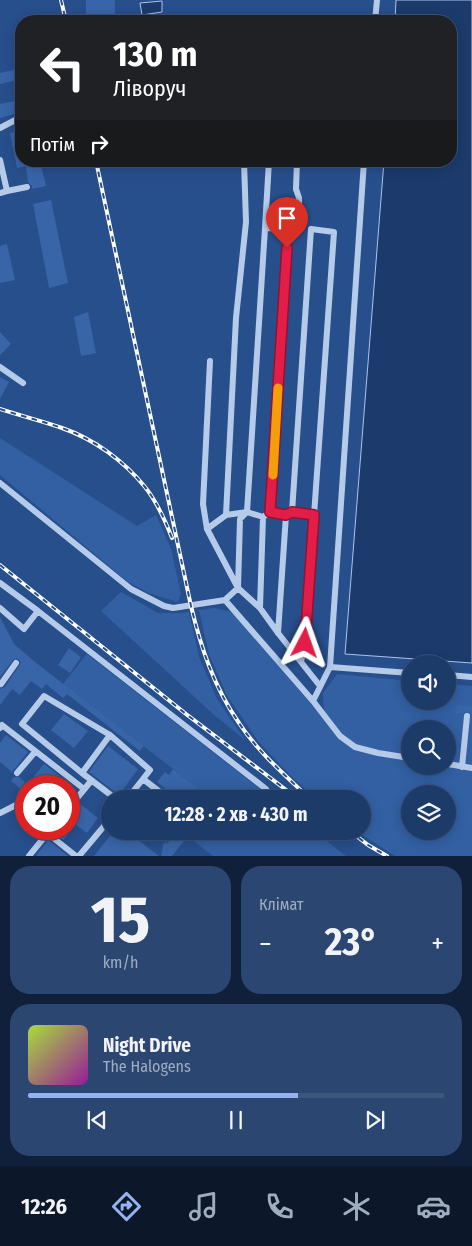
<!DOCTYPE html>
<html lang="uk">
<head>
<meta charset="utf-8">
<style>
  :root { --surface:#1d3b69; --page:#2a4671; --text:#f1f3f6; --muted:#a0adc0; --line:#3b557d; --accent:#95b2f1 }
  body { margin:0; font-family:"Fira Sans Condensed",sans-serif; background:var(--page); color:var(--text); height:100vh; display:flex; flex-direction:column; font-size:19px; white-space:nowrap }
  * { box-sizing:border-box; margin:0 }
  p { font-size:16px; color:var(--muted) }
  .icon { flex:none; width:28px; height:28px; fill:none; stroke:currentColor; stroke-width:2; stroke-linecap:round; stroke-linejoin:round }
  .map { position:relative; height:856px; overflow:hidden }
  .sheet { display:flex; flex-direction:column; gap:10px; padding:10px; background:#10203a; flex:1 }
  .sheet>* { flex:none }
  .hud { position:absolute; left:15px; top:15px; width:442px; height:152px; border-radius:20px; box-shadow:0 2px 12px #0003,0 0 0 1px var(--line); background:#202124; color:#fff; overflow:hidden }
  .tools { position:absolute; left:401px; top:655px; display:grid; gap:10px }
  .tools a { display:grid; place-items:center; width:55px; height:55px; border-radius:50%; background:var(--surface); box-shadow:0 2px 12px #0003,0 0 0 1px var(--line); font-size:25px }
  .speed { position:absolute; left:15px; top:775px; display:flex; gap:10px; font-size:25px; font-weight:700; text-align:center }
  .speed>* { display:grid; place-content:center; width:65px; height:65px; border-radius:50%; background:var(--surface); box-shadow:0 2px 12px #0003,0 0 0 1px var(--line); line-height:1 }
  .speed .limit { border:8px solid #d22; background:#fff; color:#111 }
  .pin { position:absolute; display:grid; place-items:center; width:42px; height:42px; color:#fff; margin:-51px -21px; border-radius:50% 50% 50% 0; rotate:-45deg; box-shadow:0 0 5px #0007 }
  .pin .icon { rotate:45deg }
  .me { position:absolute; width:55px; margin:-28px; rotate:4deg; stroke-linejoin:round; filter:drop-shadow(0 0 4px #0008) }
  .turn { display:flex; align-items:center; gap:18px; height:105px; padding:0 15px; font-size:22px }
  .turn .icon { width:65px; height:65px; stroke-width:2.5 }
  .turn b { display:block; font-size:35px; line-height:42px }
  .then { display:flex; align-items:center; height:48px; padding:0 15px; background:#0003; gap:10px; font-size:19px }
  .big { font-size:38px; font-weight:700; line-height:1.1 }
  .sheet .tile { flex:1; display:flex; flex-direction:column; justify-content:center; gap:8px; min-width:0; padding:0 18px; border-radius:20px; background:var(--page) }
  .sheet .dial { align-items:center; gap:0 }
  .dial b { font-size:65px; line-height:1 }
  .song { display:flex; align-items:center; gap:15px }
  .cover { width:60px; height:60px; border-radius:8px; background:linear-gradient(135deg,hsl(80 70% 55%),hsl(300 70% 35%)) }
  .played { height:5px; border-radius:2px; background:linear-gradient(90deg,var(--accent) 65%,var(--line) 65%) }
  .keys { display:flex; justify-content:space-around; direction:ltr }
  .heat { display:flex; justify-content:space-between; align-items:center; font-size:28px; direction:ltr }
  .sheet .tiles { flex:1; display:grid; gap:10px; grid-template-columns:1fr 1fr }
  .tile:last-child { grid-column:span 2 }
  .trip { position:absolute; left:101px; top:790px; width:270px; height:50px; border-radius:25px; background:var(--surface); box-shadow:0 2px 12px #0003,0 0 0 1px var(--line); font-weight:700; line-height:50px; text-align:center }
  .dock { display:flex; height:80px; justify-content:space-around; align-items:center; background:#0c182a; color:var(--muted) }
  .dock .icon { width:35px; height:35px }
  .dock .selected { color:var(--accent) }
  .dock b { font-size:22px; color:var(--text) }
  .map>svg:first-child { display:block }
  .green { fill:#3260a3; fill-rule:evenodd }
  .water { fill:#1c3b6c; stroke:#abc5ea }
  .building { fill:#3865a8 }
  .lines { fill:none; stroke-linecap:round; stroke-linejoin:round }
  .minor { stroke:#b6cbea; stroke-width:6 }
  .rail-casing { stroke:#fff; stroke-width:4 }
  .rail { stroke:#274f8c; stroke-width:2; stroke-dasharray:5.5; stroke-linecap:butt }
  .route-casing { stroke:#92132f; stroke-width:12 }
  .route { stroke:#e11d48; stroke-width:9 }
  .slow { stroke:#f59e0b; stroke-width:9 }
</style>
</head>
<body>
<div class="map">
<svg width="472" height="856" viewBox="0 0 472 856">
  <rect width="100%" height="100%" fill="#274f8c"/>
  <path class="green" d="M0 438 137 526 156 515 171 549 181 594 178 602 149 593 128 582 0 475Z
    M121 592 158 613H183L189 612 199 657 217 699 245 740 213 714 101 611Z
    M214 608 233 612 324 719 323 693 337 674 410 681V701H448V684L472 686V856H395L356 831H362V799H316L286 771 258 741 226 694 209 654 199 610ZM410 729H448V766H410ZM410 794H448V831H410Z
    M87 654 273 799H212L63 684Z
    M195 831H314L346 856H213L190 838Z"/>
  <path class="water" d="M396 0H472V663L345 654 384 161H451V21H395Z
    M162 1V12L142 15 140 3Z"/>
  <path class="building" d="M86 0H115V21H86Z
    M18 69 21 79 0 84V73Z
    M19 100 21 112 0 118V104Z
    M21 131V161H40L46 186 32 189V186L28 182 26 166 17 168 10 133Z
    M51 200 68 283 49 288 33 204Z
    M7 244 15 280 0 283V246Z
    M88 312 96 353 81 356 74 317Z
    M0 332 11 344 0 355Z
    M0 377 9 382 0 399Z
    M0 617 14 644 35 662 144 746 140 751 67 694 63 698 46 684 42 689 31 681 20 695 12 689 0 705V689L5 687 21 663 18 659H14L0 677Z
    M69 648 81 657 70 673 58 665Z
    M457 705 472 706V714L467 711 463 713H456Z
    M64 714 88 731 74 748 51 730Z
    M6 735 28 752 12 772 0 762V743Z
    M108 746 138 769 119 795 89 772Z
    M44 764 61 777 54 786H26Z
    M173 769 212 799H178L157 782 165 772 169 775Z
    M14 777H19L26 783V793L11 781Z
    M142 789 149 795 146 799H134Z
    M79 803 98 818 87 833 76 825 63 840 55 833 56 829H69V813L73 812Z
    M114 831H126L159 856H94Z
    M173 831H192L172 856H161L163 845 164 843H167L170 841 171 838 170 835Z
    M48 840 68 856H36Z"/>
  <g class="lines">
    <path class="minor" d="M375 21 377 0
      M0 128 21 117
      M0 160 7 191 0 193
      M244 161 246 222 236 318 226 515 247 512 263 517 270 512 286 515 292 512 314 515
      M297 161 296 189 299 198V229
      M7 191 27 187
      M265 228 269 161
      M210 361 203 504 207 529 238 588 260 608
      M0 367 23 383
      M0 483 131 589 164 606 173 608 225 600 238 588 240 519 247 512 265 228 288 229 270 512
      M292 512 311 229 334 232 305 643 301 662
      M263 517 260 608 278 633 320 686
      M207 529 226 515
      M0 583 38 611 266 789
      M225 600 313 701 340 736 355 747 378 753 410 758
      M0 608 24 629 38 611
      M278 633 286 515
      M330 667 410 673
      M448 675 472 677
      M1 684 16 663
      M313 701 330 667 364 161
      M0 728 2 725 84 789
      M110 735 82 773 116 799
      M448 764 472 768
      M462 767 467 716
      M17 773 35 752
      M82 773 22 724 44 696 110 735 150 770 143 779
      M127 799 143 779 169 799
      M69 808 91 781
      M0 813 16 805
      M158 831 166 838
      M47 833 76 856
      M29 856 51 829
      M79 856 110 819"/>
    <defs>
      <path id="rail" d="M61 0 66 21
        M96 161 191 606C201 648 214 687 239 723 258 752 285 775 310 799
        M0 409C21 416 42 421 62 428 94 439 124 461 145 487 157 502 165 520 172 538
        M0 565 186 714 298 799
        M350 831 368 845 387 856"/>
    </defs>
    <use href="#rail" class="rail-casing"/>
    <use href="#rail" class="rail"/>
  </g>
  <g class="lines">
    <defs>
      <path id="route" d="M287 248 270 512 286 515 292 512 314 515 305 643"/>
    </defs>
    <use href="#route" class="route-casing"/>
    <use href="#route" class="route"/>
    <path class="slow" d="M273 475 278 388"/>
  </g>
</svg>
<div class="tools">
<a><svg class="icon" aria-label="sound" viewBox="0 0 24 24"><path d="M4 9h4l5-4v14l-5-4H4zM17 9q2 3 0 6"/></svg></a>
<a><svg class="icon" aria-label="search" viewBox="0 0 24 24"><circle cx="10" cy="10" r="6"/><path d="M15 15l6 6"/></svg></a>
<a><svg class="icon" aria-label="layers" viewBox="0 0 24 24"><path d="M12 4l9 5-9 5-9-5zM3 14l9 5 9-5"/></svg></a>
</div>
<div class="speed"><div class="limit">20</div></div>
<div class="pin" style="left:287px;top:248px;background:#d93025"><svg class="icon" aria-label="arrive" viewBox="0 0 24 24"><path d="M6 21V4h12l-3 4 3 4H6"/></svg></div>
<svg class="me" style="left:305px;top:643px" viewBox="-20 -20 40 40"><path d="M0-17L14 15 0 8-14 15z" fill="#e11d48" stroke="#fff" stroke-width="4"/></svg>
<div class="trip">12:28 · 2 хв · 430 m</div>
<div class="hud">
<div class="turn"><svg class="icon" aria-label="left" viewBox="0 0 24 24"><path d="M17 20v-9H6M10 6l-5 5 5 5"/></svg><div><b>130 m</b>Ліворуч</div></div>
<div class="then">Потім<svg class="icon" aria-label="right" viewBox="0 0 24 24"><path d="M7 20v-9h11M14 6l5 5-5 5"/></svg></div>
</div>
</div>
<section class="sheet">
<div class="tiles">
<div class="tile dial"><b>15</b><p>km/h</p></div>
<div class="tile"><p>Клімат</p>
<div class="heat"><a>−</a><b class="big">23°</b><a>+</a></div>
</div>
<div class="tile">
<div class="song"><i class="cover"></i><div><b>Night Drive</b><p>The Halogens</p></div></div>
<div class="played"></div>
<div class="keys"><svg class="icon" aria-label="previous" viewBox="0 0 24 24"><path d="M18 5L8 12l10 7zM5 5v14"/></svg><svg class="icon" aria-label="pause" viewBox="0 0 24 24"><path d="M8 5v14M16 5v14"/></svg><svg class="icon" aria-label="next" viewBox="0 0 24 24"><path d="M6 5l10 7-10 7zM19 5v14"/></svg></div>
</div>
</div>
</section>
<nav class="dock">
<b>12:26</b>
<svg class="icon selected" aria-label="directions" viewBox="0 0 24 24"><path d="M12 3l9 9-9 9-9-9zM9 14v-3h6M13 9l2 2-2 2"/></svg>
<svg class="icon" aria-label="music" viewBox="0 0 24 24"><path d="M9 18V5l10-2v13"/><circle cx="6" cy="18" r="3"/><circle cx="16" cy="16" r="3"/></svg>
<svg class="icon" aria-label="phone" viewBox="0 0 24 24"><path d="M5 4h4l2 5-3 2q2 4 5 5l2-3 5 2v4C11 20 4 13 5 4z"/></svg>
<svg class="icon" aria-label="climate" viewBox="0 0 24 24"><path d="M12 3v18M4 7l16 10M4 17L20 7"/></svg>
<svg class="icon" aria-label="car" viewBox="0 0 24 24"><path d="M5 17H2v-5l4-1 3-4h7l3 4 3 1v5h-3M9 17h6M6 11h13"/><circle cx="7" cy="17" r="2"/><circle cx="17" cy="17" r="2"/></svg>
</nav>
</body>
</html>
